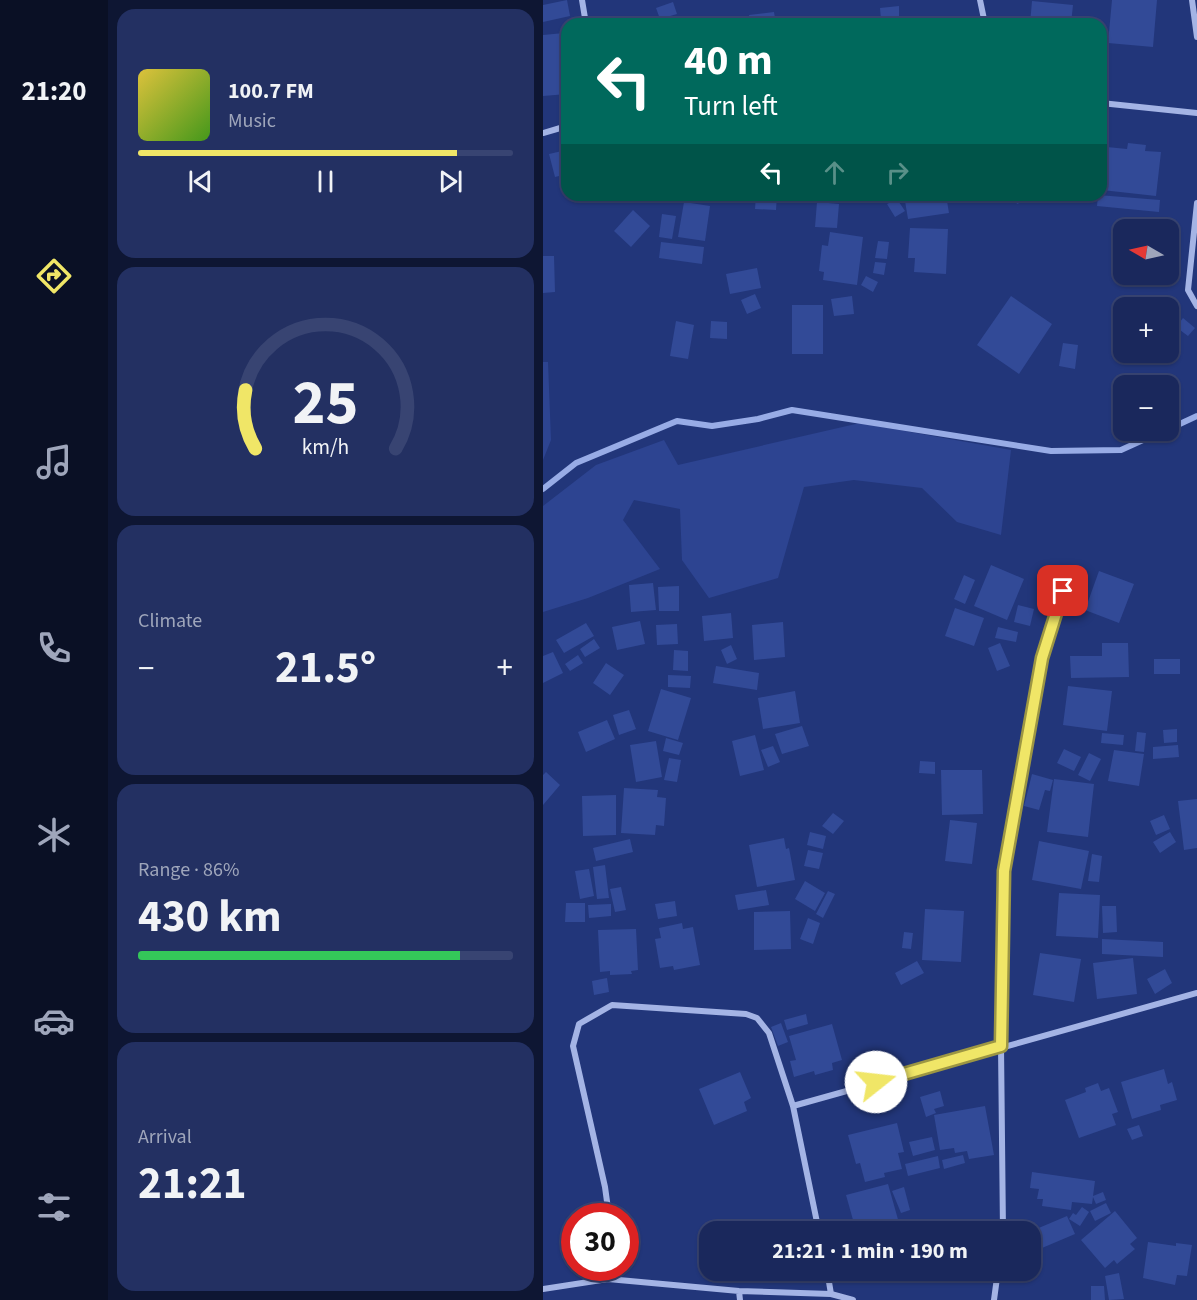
<!DOCTYPE html>
<html lang="en">
<head>
<meta charset="utf-8">
<style>
  :root { --surface:#1a285c; --page:#233062; --text:#f1f3f6; --muted:#9fa6bb; --line:#384472; --accent:#f0e667 }
  body { margin:0; font-family:"Source Sans 3",sans-serif; background:var(--page); color:var(--text); height:100vh; display:flex; flex-direction:column; font-size:22px; white-space:nowrap }
  * { box-sizing:border-box; margin:0 }
  p { font-size:20px; color:var(--muted) }
  .icon { flex:none; width:33px; height:33px; fill:none; stroke:currentColor; stroke-width:2; stroke-linecap:round; stroke-linejoin:round }
  .map { position:relative; flex:1; overflow:hidden }
  .panel { display:flex; flex-direction:column; gap:9px; padding:9px; background:#0e1633; width:435px }
  .panel>* { flex:none }
  .guide { position:absolute; left:18px; top:18px; width:546px; height:183px; border-radius:18px; box-shadow:0 2px 4px #0004,0 0 0 2px var(--line); background:#00695c; color:#fff; overflow:hidden }
  .needle { width:39px; rotate:279deg }
  .fabs { position:absolute; left:570px; top:219px; display:grid; gap:12px }
  .fabs a { display:grid; place-items:center; width:66px; height:66px; border-radius:12px; background:var(--surface); box-shadow:0 2px 4px #0004,0 0 0 2px var(--line); font-size:30px }
  .speed { position:absolute; left:18px; top:1203px; display:flex; gap:12px; font-size:30px; font-weight:700; text-align:center }
  .speed>* { display:grid; place-content:center; width:78px; height:78px; border-radius:50%; background:var(--surface); box-shadow:0 2px 4px #0004,0 0 0 2px var(--line); line-height:1 }
  .speed .limit { border:9px solid #d22; background:#fff; color:#111 }
  .pin { position:absolute; display:grid; place-items:center; width:51px; height:51px; color:#fff; margin:-26px; border-radius:12px; box-shadow:0 3px 9px #0006 }
  .me { position:absolute; width:66px; margin:-33px; rotate:74deg; stroke-linejoin:round; filter:drop-shadow(0 0 4px #0008) }
  .turn { display:flex; align-items:center; gap:21px; height:126px; padding:0 24px; font-size:27px }
  .turn .icon { width:78px; height:78px; stroke-width:2.5 }
  .turn b { display:block; font-size:42px; line-height:51px }
  .lanes { display:flex; align-items:center; height:57px; padding:0 24px; background:#0003; justify-content:center; gap:30px; direction:ltr }
  .lanes .off { opacity:.35 }
  .big { font-size:45px; font-weight:700; line-height:1.1 }
  .panel .tile { flex:1; display:flex; flex-direction:column; justify-content:center; gap:9px; min-width:0; padding:0 21px; border-radius:18px; background:var(--page) }
  .panel .dial { align-items:center; gap:0 }
  .dial svg { height:156px; overflow:visible; fill:none; stroke:var(--line); stroke-width:7; stroke-linecap:round; text-anchor:middle }
  .dial text { fill:var(--text); stroke:none }
  .song { display:flex; align-items:center; gap:18px }
  .cover { width:72px; height:72px; border-radius:9px; background:linear-gradient(135deg,hsl(50 70% 55%),hsl(100 70% 35%)) }
  .played { height:6px; border-radius:3px; background:linear-gradient(90deg,var(--accent) 85%,var(--line) 85%) }
  .keys { display:flex; justify-content:space-around; direction:ltr }
  .heat { display:flex; justify-content:space-between; align-items:center; font-size:33px; direction:ltr }
  .charge { height:9px; border-radius:4px; background:linear-gradient(90deg,#34c759 86%,var(--line) 0) }
  .trip { position:absolute; left:156px; top:1221px; width:342px; height:60px; border-radius:18px; background:var(--surface); box-shadow:0 2px 4px #0004,0 0 0 2px var(--line); font-weight:700; line-height:60px; text-align:center }
  main { display:flex; flex:1; min-height:0 }
  .menu { display:flex; flex-direction:column; width:108px; justify-content:space-around; align-items:center; background:#0a1025; color:var(--muted) }
  .menu .icon { width:42px; height:42px }
  .menu .active { color:var(--accent) }
  .menu b { font-size:27px; color:var(--text) }
  .map>svg:first-child { display:block }
  .green { fill:#2d4491 }
  .lines { fill:none; stroke-linecap:round; stroke-linejoin:round }
  .stream { stroke:#98ace6; stroke-width:6 }
  .building { fill:#324a97 }
  .minor { stroke:#a4b4e5; stroke-width:6 }
  .route-casing { stroke:#9c9643; stroke-width:15 }
  .route { stroke:#f0e667; stroke-width:10 }
</style>
</head>
<body>
<main>
<nav class="menu">
<b>21:20</b>
<svg class="icon active" aria-label="directions" viewBox="0 0 24 24"><path d="M12 3l9 9-9 9-9-9zM9 14v-3h6M13 9l2 2-2 2"/></svg>
<svg class="icon" aria-label="music" viewBox="0 0 24 24"><path d="M9 18V5l10-2v13"/><circle cx="6" cy="18" r="3"/><circle cx="16" cy="16" r="3"/></svg>
<svg class="icon" aria-label="phone" viewBox="0 0 24 24"><path d="M5 4h4l2 5-3 2q2 4 5 5l2-3 5 2v4C11 20 4 13 5 4z"/></svg>
<svg class="icon" aria-label="climate" viewBox="0 0 24 24"><path d="M12 3v18M4 7l16 10M4 17L20 7"/></svg>
<svg class="icon" aria-label="car" viewBox="0 0 24 24"><path d="M5 17H2v-5l4-1 3-4h7l3 4 3 1v5h-3M9 17h6M6 11h13"/><circle cx="7" cy="17" r="2"/><circle cx="17" cy="17" r="2"/></svg>
<svg class="icon" aria-label="filters" viewBox="0 0 24 24"><path d="M4 7h16M4 17h16"/><circle cx="9" cy="7" r="2"/><circle cx="15" cy="17" r="2"/></svg>
</nav>
<section class="panel">
<div class="tile">
<div class="song"><i class="cover"></i><div><b>100.7 FM</b><p>Music</p></div></div>
<div class="played"></div>
<div class="keys"><svg class="icon" aria-label="previous" viewBox="0 0 24 24"><path d="M18 5L8 12l10 7zM5 5v14"/></svg><svg class="icon" aria-label="pause" viewBox="0 0 24 24"><path d="M8 5v14M16 5v14"/></svg><svg class="icon" aria-label="next" viewBox="0 0 24 24"><path d="M6 5l10 7-10 7zM19 5v14"/></svg></div>
</div>
<div class="tile dial"><svg viewBox="0 0 100 80">
<path d="M14 69A42 42 0 1 1 86 69"/>
<path d="M14 69A42 42 0 0 1 9 39" stroke="#f0e667"/>
<text x="50" y="56" font-size="32" font-weight="700">25</text>
<text x="50" y="72" font-size="11">km/h</text>
</svg></div>
<div class="tile"><p>Climate</p>
<div class="heat"><a>−</a><b class="big">21.5°</b><a>+</a></div>
</div>
<div class="tile"><p>Range · 86%</p><b class="big">430 km</b><div class="charge"></div></div>
<div class="tile"><p>Arrival</p><b class="big">21:21</b></div>
</section>
<div class="map">
<svg width="654" height="1300" viewBox="0 0 654 1300">
  <rect width="100%" height="100%" fill="#22367a"/>
  <path class="green" d="M0 362H5L8 440 0 460Z
    M317 423 468 450 458 535 414 522 379 488 311 480 261 487 235 578 166 598 139 560 137 509 91 500 80 520 117 569 45 598 0 612V506L53 465 121 440 135 465Z"/>
  <g class="lines">
    <path class="stream" d="M626 429 654 416
      M0 489 33 463 134 421 169 426 215 419 249 410 508 451 578 450 622 430"/>
  </g>
  <path class="building" d="M24 0 27 16 0 22V5Z
    M569 0H614L610 47 565 43Z
    M489 1 530 5 528 24H487Z
    M130 2 134 14 117 19 113 8Z
    M356 6V18L338 19 337 8Z
    M231 12 233 24H207L206 15Z
    M21 33 24 94 0 96V35Z
    M585 143 603 145 602 151 618 152 613 196 559 190 564 147 584 149Z
    M19 151 24 174 12 177 6 154Z
    M213 195H234L233 210 212 209Z
    M361 195H403L406 213 365 219Z
    M470 195H497L474 204Z
    M555 195 617 200 616 212 554 206Z
    M354 199 362 211 352 217 344 204Z
    M141 202 167 206 162 241 135 237Z
    M274 202 296 204 294 228 272 227Z
    M90 210 107 226 88 247 71 231Z
    M119 214 133 216 129 239 116 237Z
    M367 228 405 229 403 274 371 272 372 258H365Z
    M287 232 320 237 314 285 280 280 281 272 276 271 279 245 285 246Z
    M335 241 346 242 344 259 332 258Z
    M118 242 161 247 159 264 116 258Z
    M0 256H11L12 292 0 293Z
    M332 262 343 263 341 275 330 273Z
    M214 268 218 288 187 294 183 274Z
    M323 276 335 282 330 292 318 285Z
    M212 294 218 308 204 314 198 300Z
    M309 296 311 314 291 316 288 299Z
    M468 296 509 324 476 374 434 345Z
    M249 305H280V354H249Z
    M640 318 652 328 645 336 633 327Z
    M133 321 151 325 145 359 127 356Z
    M168 321 184 322V339L167 338Z
    M520 343 535 345 532 369 516 366Z
    M584 352H601L597 365 582 360Z
    M448 565 481 579 464 620 431 606Z
    M556 571 591 584 576 623 542 610Z
    M421 575 432 580 422 604 411 599Z
    M110 583 113 610 88 612 86 585Z
    M136 586V611H116L115 587Z
    M475 605 491 609 487 626 471 622Z
    M412 608 441 618 431 646 402 636Z
    M188 613 190 638 161 641 159 616Z
    M97 621 102 644 74 650 69 627Z
    M240 622 242 657 211 660 209 625Z
    M43 623 51 636 21 653 13 640Z
    M134 624 135 644 114 645 113 625Z
    M455 627 475 632 473 642 452 638Z
    M51 639 57 648 42 657 37 649Z
    M457 643 467 666 454 671 445 648Z
    M559 643H585L586 677 528 678 527 656H559Z
    M188 645 194 659 184 664 178 650Z
    M131 650 145 651V671L130 670Z
    M10 652 20 673 0 683V656Z
    M35 655 40 663 27 671 22 664Z
    M611 659H637V674H611Z
    M63 663 81 675 67 695 50 683Z
    M173 666 216 673 214 690 170 683Z
    M125 675 148 676 147 688 125 687Z
    M525 686 569 691 564 731 520 725Z
    M118 689 148 698 135 740 105 731Z
    M252 691 257 723 220 729 215 698Z
    M86 710 93 729 76 735 70 715Z
    M64 720 72 739 43 752 35 732Z
    M259 726 266 746 239 754 232 734Z
    M634 729V742L621 743 620 730Z
    M594 732 603 733 601 752 592 751Z
    M559 733 581 735 580 745 558 743Z
    M212 735 221 770 197 776 189 741Z
    M123 738 140 743 136 755 120 751Z
    M113 741 119 777 93 782 87 745Z
    M635 745 636 757 610 759V747Z
    M230 746 237 762 225 767 218 750Z
    M521 749 538 757 531 771 514 763Z
    M571 750 601 754 596 786 565 781Z
    M546 753 558 759 547 781 535 775Z
    M126 758 138 760 134 782 121 780Z
    M377 761 392 762V774L376 773Z
    M398 770H439L440 814 399 815Z
    M3 772 17 785 0 805V775Z
    M489 774 510 780 507 791 502 790 496 810 481 806Z
    M511 779 551 784 545 837 504 832Z
    M81 788 115 790 114 797 123 798 121 826 113 825 112 835 78 833Z
    M73 795V835L40 836 39 796Z
    M654 799V848L641 850 635 801Z
    M290 813 301 821 290 834 279 826Z
    M621 815 627 829 613 835 607 821Z
    M407 820 434 823 429 864 402 861Z
    M267 832 283 836 280 849 264 845Z
    M627 832 633 842 617 853 610 842Z
    M241 838 243 849 246 848 252 880 214 887 206 845Z
    M87 839 90 852 53 861 50 848Z
    M496 841 546 851 538 889 489 880Z
    M265 850 280 853 276 869 261 866Z
    M549 854 559 856 556 882 545 881Z
    M62 865 66 898 54 899 50 867Z
    M46 869 51 896 37 899 32 871Z
    M262 881 282 893 272 911 252 899Z
    M78 887 83 910 72 912 67 889Z
    M223 890 226 905 195 910 192 895Z
    M285 891 292 894 280 918 273 914Z
    M516 893 557 895 555 938 513 936Z
    M132 901 134 916 115 919 112 904Z
    M23 903H42V922H22Z
    M68 904V916L46 918 45 905Z
    M559 906H573L574 932 560 933Z
    M382 909 421 911 418 962 379 960Z
    M247 911 248 949 211 950V912Z
    M265 918 277 923 270 944 257 939Z
    M139 923 140 929 150 927 157 965 131 970 130 966 117 968 112 939 118 938 116 928Z
    M93 929 95 970 88 971 89 974 67 975V971L57 972 55 930Z
    M361 932 370 933 368 949 359 948Z
    M559 939 620 942V957L559 954Z
    M497 953 538 959 531 1002 490 995Z
    M590 958 594 994 554 999 550 963Z
    M374 961 381 973 358 985 352 973Z
    M622 969 629 983 612 994 604 979Z
    M64 978 66 992 51 995 49 981Z
    M263 1014 265 1024 244 1030 241 1020Z
    M238 1023 245 1042 235 1046 228 1027Z
    M289 1024 299 1060 289 1063 290 1070 272 1075 271 1071 251 1077 247 1061 253 1060 246 1036Z
    M621 1069 625 1084 629 1082 634 1100 617 1105 618 1110 589 1119 578 1082Z
    M197 1072 208 1098 201 1102 204 1111 171 1125 156 1089Z
    M555 1083 558 1091 566 1088 575 1112 569 1114 573 1125 536 1138 522 1100 543 1092 542 1088Z
    M397 1091 401 1106 391 1109 393 1113 383 1117 377 1097Z
    M442 1106 451 1155 426 1159 424 1151 412 1153 411 1148 397 1150 391 1115Z
    M354 1123 361 1152 355 1153 359 1169 341 1173 342 1177 322 1182 317 1163 313 1164 305 1135Z
    M596 1125 600 1136 589 1140 584 1129Z
    M389 1137 392 1150 370 1156 366 1142Z
    M420 1155 422 1163 401 1169 399 1160Z
    M395 1156 397 1168 365 1176 362 1164Z
    M489 1172 552 1181 550 1196 560 1192 563 1200 553 1204 550 1197 549 1204 529 1202 528 1210 499 1206 500 1199H494L496 1189 487 1188Z
    M345 1184 356 1223 325 1232 321 1224 312 1227 303 1195Z
    M361 1187 367 1210 358 1213 349 1191Z
    M563 1203 568 1213 552 1221 547 1211Z
    M539 1207 546 1212 537 1226 526 1219 530 1213 533 1215Z
    M572 1211 594 1238 587 1244 592 1249 574 1264 571 1260 562 1268 538 1240Z
    M524 1216 532 1234 499 1248 491 1230Z
    M605 1242 633 1246V1243L649 1245 644 1276 634 1275 632 1285 600 1278Z
    M576 1273 581 1299 566 1300 562 1276Z
    M548 1286H561L562 1300H548Z"/>
  <g class="lines">
    <path class="minor" d="M39 0 43 24
      M437 0 442 24
      M649 0 654 37
      M558 103 654 113
      M0 133 24 126
      M654 203 645 290 654 306
      M250 1106 654 993
      M66 1216 62 1187 30 1046 36 1024 69 1005 203 1014 214 1018 226 1033 250 1106 276 1232
      M460 1232 458 1046 461 871 499 659 520 591
      M284 1270 288 1294
      M65 1279 67 1268
      M0 1289 65 1279 196 1291 288 1294 310 1300
      M196 1291 197 1300
      M451 1300 455 1270"/>
  </g>
  <g class="lines">
    <defs>
      <path id="route" d="M333 1082 458 1046 461 871 499 658 520 591"/>
    </defs>
    <use href="#route" class="route-casing"/>
    <use href="#route" class="route"/>
  </g>
</svg>
<div class="fabs">
<a><svg class="needle" viewBox="-14 -14 28 28"><path d="M0-13l5 13h-10z" fill="#e53935"/><path d="M0 13l5-13h-10z" fill="#9fa6bb"/></svg></a>
<a>+</a>
<a>−</a>
</div>
<div class="speed"><div class="limit">30</div></div>
<div class="pin" style="left:520px;top:591px;background:#d93025"><svg class="icon" aria-label="arrive" viewBox="0 0 24 24"><path d="M6 21V4h12l-3 4 3 4H6"/></svg></div>
<svg class="me" style="left:333px;top:1082px" viewBox="-20 -20 40 40"><circle r="19" fill="#fff"/><path d="M0-13L10 11 0 6-10 11z" fill="#f0e667"/></svg>
<div class="trip">21:21 · 1 min · 190 m</div>
<div class="guide">
<div class="turn"><svg class="icon" aria-label="left" viewBox="0 0 24 24"><path d="M17 20v-9H6M10 6l-5 5 5 5"/></svg><div><b>40 m</b>Turn left</div></div>
<div class="lanes"><svg class="icon" aria-label="left" viewBox="0 0 24 24"><path d="M17 20v-9H6M10 6l-5 5 5 5"/></svg><svg class="icon off" aria-label="ahead" viewBox="0 0 24 24"><path d="M12 20V5M6 11l6-6 6 6"/></svg><svg class="icon off" aria-label="right" viewBox="0 0 24 24"><path d="M7 20v-9h11M14 6l5 5-5 5"/></svg></div>
</div>
</div>
</main>
</body>
</html>
